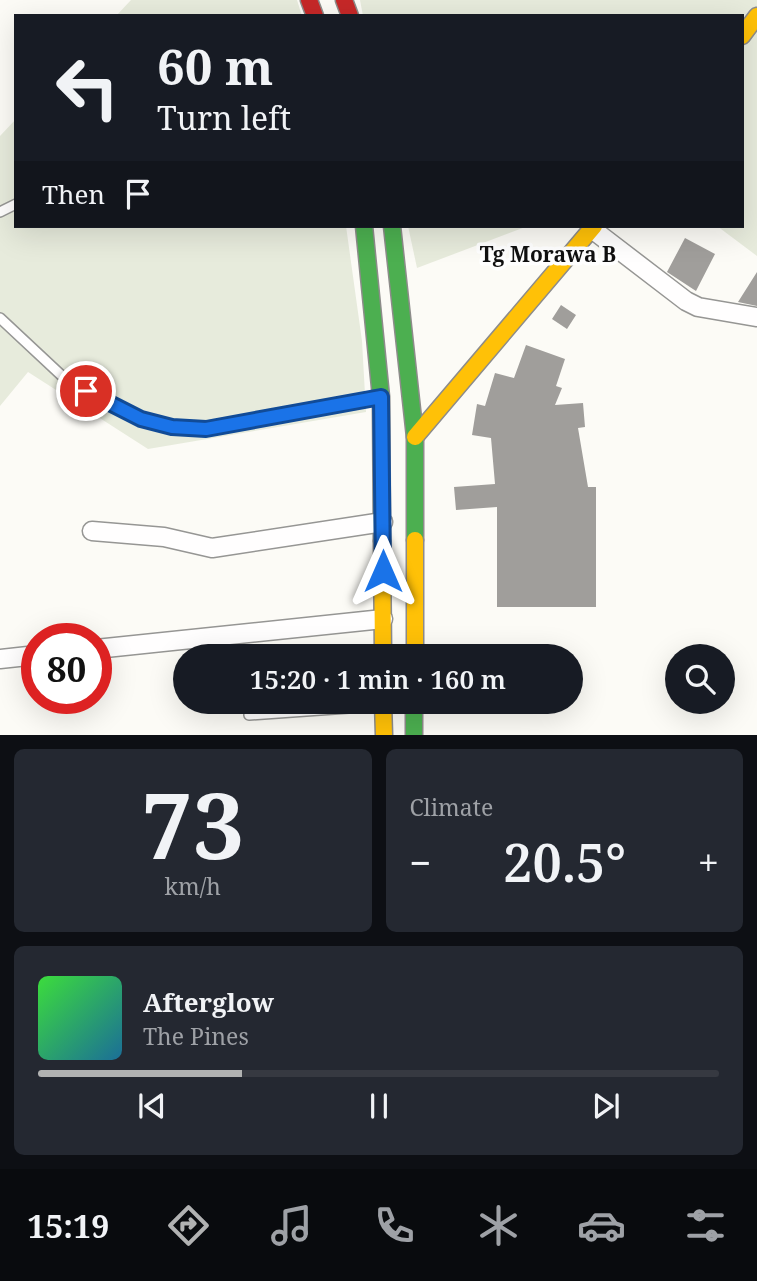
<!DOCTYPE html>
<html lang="en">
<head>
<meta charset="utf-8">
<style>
  :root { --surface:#171b24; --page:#242831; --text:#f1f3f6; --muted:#9ea1a6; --line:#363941; --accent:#b1b2b2 }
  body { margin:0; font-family:"Noto Serif",serif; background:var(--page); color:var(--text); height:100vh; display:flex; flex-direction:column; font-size:26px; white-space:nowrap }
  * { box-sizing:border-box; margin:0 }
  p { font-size:23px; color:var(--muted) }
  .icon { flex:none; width:38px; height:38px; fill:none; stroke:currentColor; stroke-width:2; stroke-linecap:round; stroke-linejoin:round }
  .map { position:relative; height:735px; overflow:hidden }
  .sheet { display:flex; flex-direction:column; gap:14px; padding:14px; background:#0d0f14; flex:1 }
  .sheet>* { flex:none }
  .banner { position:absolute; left:14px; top:14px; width:730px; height:214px; border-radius:0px; box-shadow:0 7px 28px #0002; background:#171b24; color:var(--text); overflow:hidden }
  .buttons { position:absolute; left:665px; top:644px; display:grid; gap:14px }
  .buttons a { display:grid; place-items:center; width:70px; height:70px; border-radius:50%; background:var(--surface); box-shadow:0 7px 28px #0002; font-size:35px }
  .speed { position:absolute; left:21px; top:623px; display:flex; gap:14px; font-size:35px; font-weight:700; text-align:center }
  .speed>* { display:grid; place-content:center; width:91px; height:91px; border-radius:50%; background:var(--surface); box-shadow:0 7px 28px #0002; line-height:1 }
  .speed .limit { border:10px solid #d22; background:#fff; color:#111 }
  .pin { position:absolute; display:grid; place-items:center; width:60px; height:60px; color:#fff; margin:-30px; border:4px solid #fff; border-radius:50%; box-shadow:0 2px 7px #0007 }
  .me { position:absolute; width:77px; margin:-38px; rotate:0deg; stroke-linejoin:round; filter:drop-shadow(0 0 5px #0008) }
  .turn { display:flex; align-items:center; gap:24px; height:147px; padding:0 28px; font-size:32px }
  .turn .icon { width:91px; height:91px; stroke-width:2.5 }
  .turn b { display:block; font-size:49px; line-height:60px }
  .then { display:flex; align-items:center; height:66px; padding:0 28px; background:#0003; gap:14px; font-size:26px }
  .big { font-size:52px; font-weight:600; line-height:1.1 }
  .sheet .widget { flex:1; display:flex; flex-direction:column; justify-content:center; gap:10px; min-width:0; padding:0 24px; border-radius:10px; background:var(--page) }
  .sheet .dial { align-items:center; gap:0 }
  .dial b { font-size:91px; line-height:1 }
  .song { display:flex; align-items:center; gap:21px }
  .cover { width:84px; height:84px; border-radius:10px; background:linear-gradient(135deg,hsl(120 70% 55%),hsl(200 70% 35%)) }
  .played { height:7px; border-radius:4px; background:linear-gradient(90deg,var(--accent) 30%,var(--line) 30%) }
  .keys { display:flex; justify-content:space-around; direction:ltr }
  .heat { display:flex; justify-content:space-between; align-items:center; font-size:38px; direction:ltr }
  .sheet .tiles { flex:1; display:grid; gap:14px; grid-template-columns:1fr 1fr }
  .widget:last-child { grid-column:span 2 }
  .trip { position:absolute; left:173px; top:644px; width:410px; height:70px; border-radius:35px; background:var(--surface); box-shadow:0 7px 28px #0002; font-weight:600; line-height:70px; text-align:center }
  .menu { display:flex; height:112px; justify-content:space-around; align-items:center; background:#090b0e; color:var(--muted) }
  .menu .icon { width:49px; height:49px }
  .menu .active { color:var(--accent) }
  .menu b { font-size:32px; color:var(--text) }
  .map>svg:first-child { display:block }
  .cemetery { fill:#e7ebdc }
  .building { fill:#a09e9b }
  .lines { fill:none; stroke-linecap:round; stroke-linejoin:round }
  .lane-casing { stroke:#969694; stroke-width:12 }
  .street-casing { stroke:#969694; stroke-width:21 }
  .fast-casing { stroke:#8d8c8a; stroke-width:19 }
  .slow-casing { stroke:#8d8c8a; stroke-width:19 }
  .jam-casing { stroke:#8d8c8a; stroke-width:19 }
  .lane { stroke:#fffefe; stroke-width:9 }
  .street { stroke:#fffefe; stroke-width:18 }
  .fast { stroke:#4caf50; stroke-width:16 }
  .slow { stroke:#ffc107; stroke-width:16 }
  .jam { stroke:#c62828; stroke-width:16 }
  .route-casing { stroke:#114b97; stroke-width:18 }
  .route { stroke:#1a73e8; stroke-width:12 }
  .labels { text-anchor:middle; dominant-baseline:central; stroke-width:7; stroke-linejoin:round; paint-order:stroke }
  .quarter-label { font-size:21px; font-weight:bold; fill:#101010; stroke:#fff }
</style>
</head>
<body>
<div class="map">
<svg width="757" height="735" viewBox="0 0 757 735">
  <rect width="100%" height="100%" fill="#fcfbf6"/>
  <path class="cemetery" d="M131 0H297L302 16H116Z
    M360 0H757V256L717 226H742V16H363Z
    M16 119V226H346L362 341 366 412 148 449 28 372 0 406V136Z
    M408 226H528L417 268Z"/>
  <path class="building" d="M685 238 715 254 696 291 667 272Z
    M757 272V306L738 302Z
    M561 305 576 315 567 329 552 319Z
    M526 345 565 359 556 386 562 388 555 405 583 403 585 427 578 428 588 487H596V607H497V507L456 510 454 487 495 484 491 438 472 435 477 404 485 406 495 373 514 378Z"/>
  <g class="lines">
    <defs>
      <path id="lane" d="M0 212 16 204
        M0 318 61 375 141 419 172 427 206 429 373 399
        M249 715 377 706"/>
      <path id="street" d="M592 229 686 301 698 307 756 317
        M92 531 164 537 212 548 383 522
        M96 649 383 619
        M0 659 37 655"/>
      <path id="fast" d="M364 226 381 397 382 541
        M392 226 415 437V540
        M414 702V735"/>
      <path id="slow" d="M742 36 757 16
        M415 437 594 226
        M415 540V656
        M382 541 383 656
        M383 702 384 735"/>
      <path id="jam" d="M309 0 315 16
        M344 0 350 16"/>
    </defs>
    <use href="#lane" class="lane-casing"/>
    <use href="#street" class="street-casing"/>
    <use href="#fast" class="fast-casing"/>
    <use href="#slow" class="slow-casing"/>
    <use href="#jam" class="jam-casing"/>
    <use href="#lane" class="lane"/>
    <use href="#street" class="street"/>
    <use href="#fast" class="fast"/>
    <use href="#slow" class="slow"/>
    <use href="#jam" class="jam"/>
  </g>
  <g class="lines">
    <defs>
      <path id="route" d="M86 391 141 419 172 427 206 429 381 397 383 571"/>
    </defs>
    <use href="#route" class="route-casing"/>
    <use href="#route" class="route"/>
  </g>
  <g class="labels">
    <g class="quarter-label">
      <text x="548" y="254">Tg Morawa B</text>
    </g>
  </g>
</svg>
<div class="buttons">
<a><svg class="icon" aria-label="search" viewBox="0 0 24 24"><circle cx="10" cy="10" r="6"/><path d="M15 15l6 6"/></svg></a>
</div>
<div class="speed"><div class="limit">80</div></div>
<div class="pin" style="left:86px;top:391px;background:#d93025"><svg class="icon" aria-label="arrive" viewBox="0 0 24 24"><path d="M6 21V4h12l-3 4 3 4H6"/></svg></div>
<svg class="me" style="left:383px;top:571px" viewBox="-20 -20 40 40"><path d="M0-17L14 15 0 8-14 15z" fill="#1a73e8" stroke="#fff" stroke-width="4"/></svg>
<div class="trip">15:20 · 1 min · 160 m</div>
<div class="banner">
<div class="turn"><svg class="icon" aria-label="left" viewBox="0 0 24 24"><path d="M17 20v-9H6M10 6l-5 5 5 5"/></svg><div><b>60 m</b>Turn left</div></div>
<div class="then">Then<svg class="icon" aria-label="arrive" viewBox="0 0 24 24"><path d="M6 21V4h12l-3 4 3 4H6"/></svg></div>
</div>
</div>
<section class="sheet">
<div class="tiles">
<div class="widget dial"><b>73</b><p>km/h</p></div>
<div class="widget"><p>Climate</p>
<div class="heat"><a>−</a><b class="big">20.5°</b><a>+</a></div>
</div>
<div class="widget">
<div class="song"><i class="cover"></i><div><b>Afterglow</b><p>The Pines</p></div></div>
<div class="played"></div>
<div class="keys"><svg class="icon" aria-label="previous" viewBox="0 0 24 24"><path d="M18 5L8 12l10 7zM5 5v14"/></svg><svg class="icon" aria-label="pause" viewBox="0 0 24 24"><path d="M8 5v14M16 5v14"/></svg><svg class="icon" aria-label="next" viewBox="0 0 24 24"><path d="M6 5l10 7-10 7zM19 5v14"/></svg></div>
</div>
</div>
</section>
<nav class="menu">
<b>15:19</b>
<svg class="icon active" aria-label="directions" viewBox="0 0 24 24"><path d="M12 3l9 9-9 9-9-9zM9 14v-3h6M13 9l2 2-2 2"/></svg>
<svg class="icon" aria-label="music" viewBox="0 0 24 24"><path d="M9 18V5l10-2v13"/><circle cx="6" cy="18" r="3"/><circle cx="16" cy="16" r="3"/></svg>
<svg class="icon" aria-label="phone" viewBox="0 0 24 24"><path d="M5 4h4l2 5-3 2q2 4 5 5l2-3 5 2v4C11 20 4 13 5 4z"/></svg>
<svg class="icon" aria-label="climate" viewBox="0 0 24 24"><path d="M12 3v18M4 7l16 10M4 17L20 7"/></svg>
<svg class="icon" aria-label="car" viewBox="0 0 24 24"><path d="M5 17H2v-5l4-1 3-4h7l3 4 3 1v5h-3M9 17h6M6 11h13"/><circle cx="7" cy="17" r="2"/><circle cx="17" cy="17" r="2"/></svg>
<svg class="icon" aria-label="filters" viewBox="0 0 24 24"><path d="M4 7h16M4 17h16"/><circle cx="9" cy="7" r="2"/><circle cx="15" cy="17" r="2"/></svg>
</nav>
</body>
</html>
